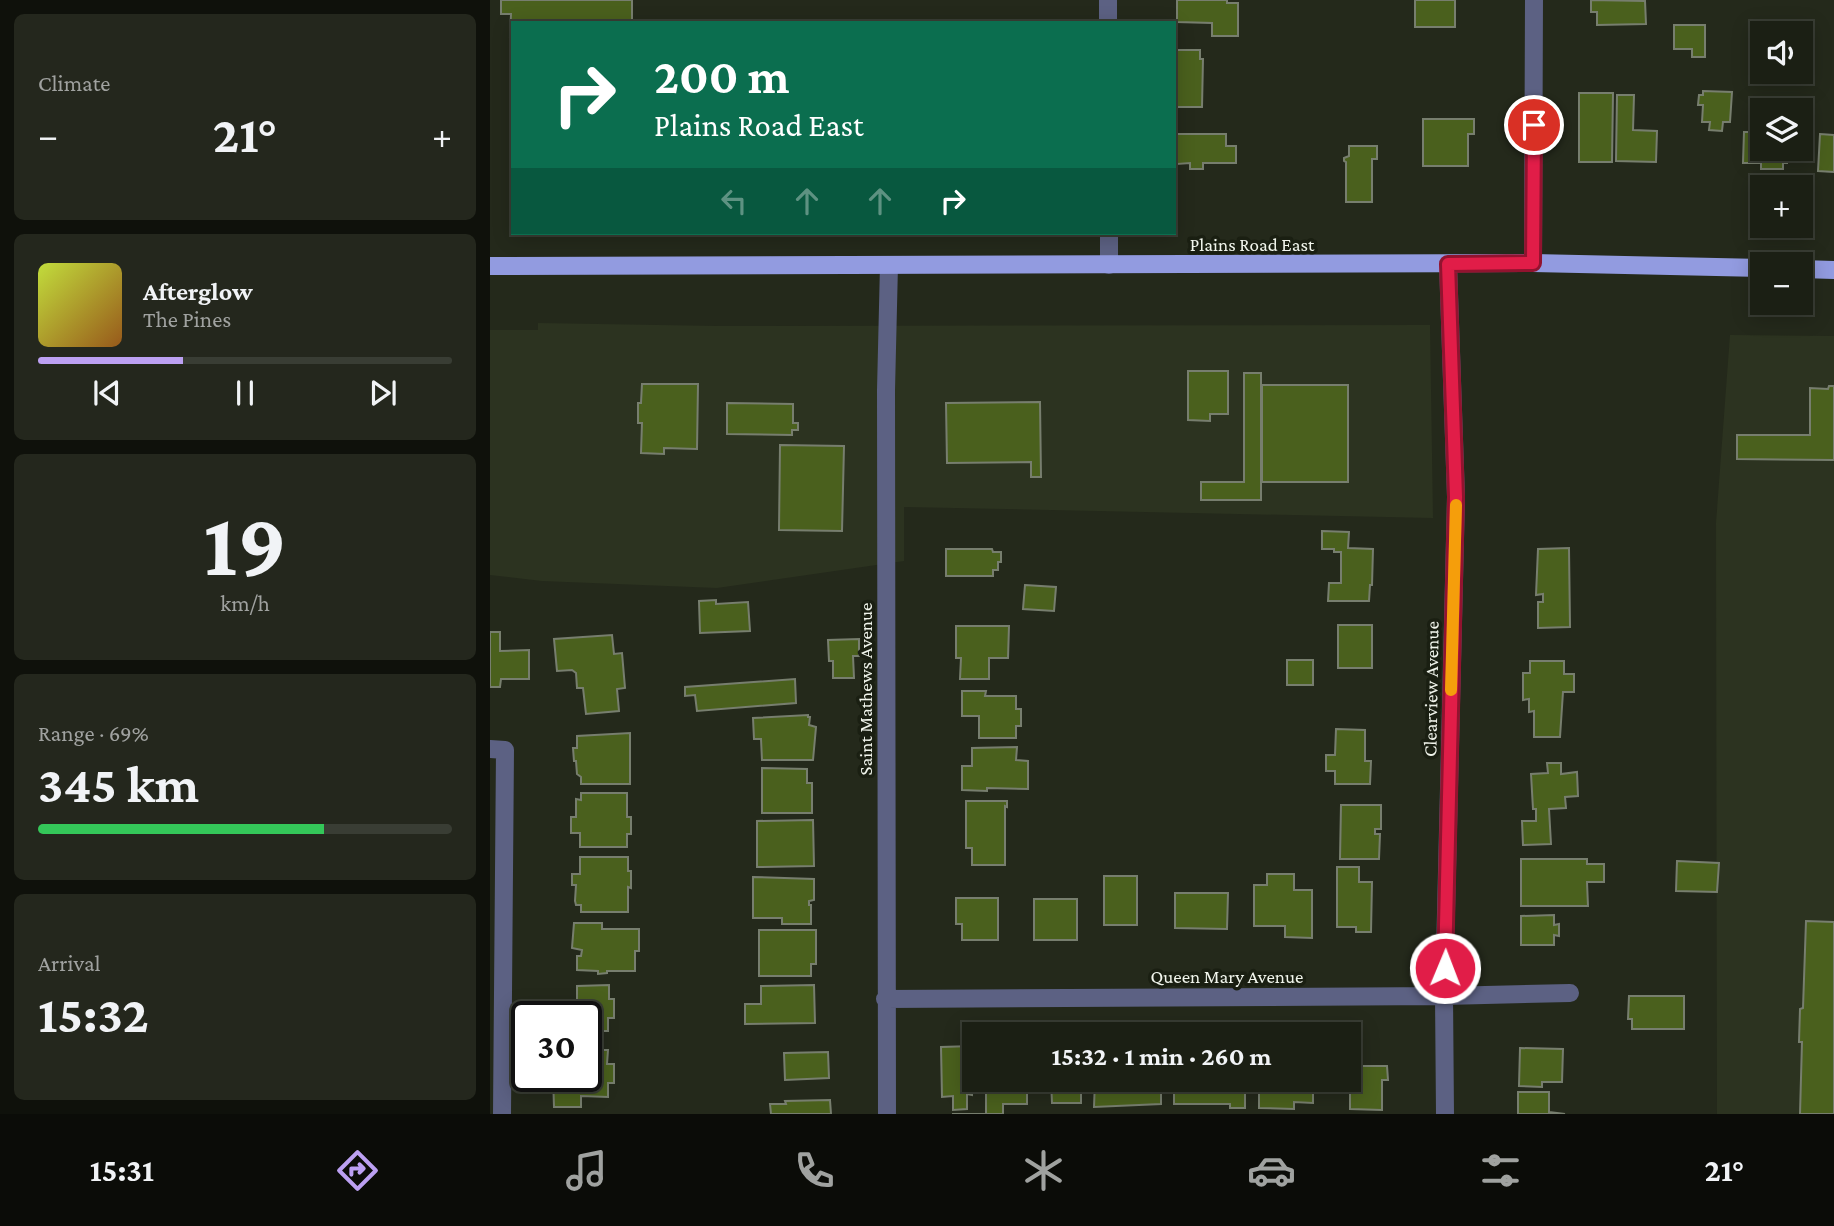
<!DOCTYPE html>
<html lang="en">
<head>
<meta charset="utf-8">
<style>
  :root { --surface:#1b1f14; --page:#24271d; --text:#f1f3f6; --muted:#a0a2a0; --line:#393d34; --accent:#bca0f2 }
  body { margin:0; font-family:"Crimson Pro",serif; background:var(--page); color:var(--text); height:100vh; display:flex; flex-direction:column; font-size:26px; white-space:nowrap }
  * { box-sizing:border-box; margin:0 }
  p { font-size:23px; color:var(--muted) }
  .icon { flex:none; width:38px; height:38px; fill:none; stroke:currentColor; stroke-width:2; stroke-linecap:round; stroke-linejoin:round }
  .map { position:relative; flex:1; overflow:hidden }
  .side { display:flex; flex-direction:column; gap:14px; padding:14px; background:#0f110b; width:490px }
  .side>* { flex:none }
  .hud { position:absolute; left:21px; top:21px; width:665px; height:214px; border-radius:0px; box-shadow:0 4px 18px #0003,0 0 0 2px var(--line); background:#0b6e4f; color:#fff; overflow:hidden }
  .buttons { position:absolute; left:1260px; top:21px; display:grid; gap:14px }
  .buttons a { display:grid; place-items:center; width:63px; height:63px; border-radius:0px; background:var(--surface); box-shadow:0 4px 18px #0003,0 0 0 2px var(--line); font-size:35px }
  .speed { position:absolute; left:21px; top:1001px; display:flex; gap:14px; font-size:35px; font-weight:700; text-align:center }
  .speed>* { display:grid; place-content:center; width:91px; height:91px; border-radius:50%; background:var(--surface); box-shadow:0 4px 18px #0003,0 0 0 2px var(--line); line-height:1 }
  .speed .limit { border:4px solid #111; border-radius:10px; background:#fff; color:#111 }
  .pin { position:absolute; display:grid; place-items:center; width:60px; height:60px; color:#fff; margin:-30px; border:4px solid #fff; border-radius:50%; box-shadow:0 2px 7px #0007 }
  .me { position:absolute; width:77px; margin:-38px; rotate:1deg; stroke-linejoin:round; filter:drop-shadow(0 0 5px #0008) }
  .turn { display:flex; align-items:center; gap:24px; height:147px; padding:0 28px; font-size:32px }
  .turn .icon { width:91px; height:91px; stroke-width:2.5 }
  .turn b { display:block; font-size:49px; line-height:60px }
  .lanes { display:flex; align-items:center; height:66px; padding:0 28px; background:#0003; justify-content:center; gap:35px; direction:ltr }
  .lanes .off { opacity:.35 }
  .big { font-size:52px; font-weight:700; line-height:1.1 }
  .side .card { flex:1; display:flex; flex-direction:column; justify-content:center; gap:10px; min-width:0; padding:0 24px; border-radius:10px; background:var(--page) }
  .side .dial { align-items:center; gap:0 }
  .dial b { font-size:91px; line-height:1 }
  .song { display:flex; align-items:center; gap:21px }
  .cover { width:84px; height:84px; border-radius:10px; background:linear-gradient(135deg,hsl(70 70% 55%),hsl(30 70% 35%)) }
  .played { height:7px; border-radius:4px; background:linear-gradient(90deg,var(--accent) 35%,var(--line) 35%) }
  .keys { display:flex; justify-content:space-around; direction:ltr }
  .heat { display:flex; justify-content:space-between; align-items:center; font-size:38px; direction:ltr }
  .charge { height:10px; border-radius:5px; background:linear-gradient(90deg,#34c759 69%,var(--line) 0) }
  .trip { position:absolute; left:472px; top:1022px; width:399px; height:70px; border-radius:0px; background:var(--surface); box-shadow:0 4px 18px #0003,0 0 0 2px var(--line); font-weight:700; line-height:70px; text-align:center }
  .tabs { display:flex; height:112px; justify-content:space-around; align-items:center; background:#0b0c08; color:var(--muted) }
  .tabs .icon { width:49px; height:49px }
  .tabs .on { color:var(--accent) }
  .tabs b { font-size:32px; color:var(--text) }
  main { display:flex; flex:1; min-height:0 }
  .map>svg:first-child { display:block }
  .built { fill:#2c3320 }
  .building { fill:#4a601d; stroke:#777e6e; stroke-width:2 }
  .lines { fill:none; stroke-linecap:round; stroke-linejoin:round }
  .minor { stroke:#5c6183; stroke-width:18 }
  .major { stroke:#929be0; stroke-width:18 }
  .route-casing { stroke:#92132f; stroke-width:18 }
  .route { stroke:#e11d48; stroke-width:12 }
  .slow { stroke:#f59e0b; stroke-width:12 }
  .labels { text-anchor:middle; dominant-baseline:central; stroke-width:7; stroke-linejoin:round; paint-order:stroke }
  .street-label { font-size:19px; fill:#f1f5ec; stroke:#1a1f12 }
</style>
</head>
<body>
<main>
<section class="side">
<div class="card"><p>Climate</p>
<div class="heat"><a>−</a><b class="big">21°</b><a>+</a></div>
</div>
<div class="card">
<div class="song"><i class="cover"></i><div><b>Afterglow</b><p>The Pines</p></div></div>
<div class="played"></div>
<div class="keys"><svg class="icon" aria-label="previous" viewBox="0 0 24 24"><path d="M18 5L8 12l10 7zM5 5v14"/></svg><svg class="icon" aria-label="pause" viewBox="0 0 24 24"><path d="M8 5v14M16 5v14"/></svg><svg class="icon" aria-label="next" viewBox="0 0 24 24"><path d="M6 5l10 7-10 7zM19 5v14"/></svg></div>
</div>
<div class="card dial"><b>19</b><p>km/h</p></div>
<div class="card"><p>Range · 69%</p><b class="big">345 km</b><div class="charge"></div></div>
<div class="card"><p>Arrival</p><b class="big">15:32</b></div>
</section>
<div class="map">
<svg width="1344" height="1114" viewBox="0 0 1344 1114">
  <rect width="100%" height="100%" fill="#24291b"/>
  <path class="built" d="M48 323 229 326 940 325 943 518 414 507V561L227 588 52 581 0 575V330H48Z
    M1240 335 1344 336V1114H1227L1226 523Z"/>
  <path class="building" d="M11 0H142V22L63 23V21L47 20V23H23V37H20L21 14H11Z
    M687 0H737V3H748V36H722V23L687 22Z
    M925 0H965V27H925Z
    M1101 0 1155 1 1156 24 1107 25V12H1101Z
    M1184 25H1215V57H1202V49H1184Z
    M684 50H710V59H713L712 107H684Z
    M1213 91 1242 92 1240 122H1233L1232 131 1219 130 1220 122H1212L1213 105H1208L1209 95H1213Z
    M1089 93H1123L1122 162H1089Z
    M1127 95H1144L1143 130 1167 131 1166 162 1126 161Z
    M933 119H984V134H978V166H933Z
    M1254 132H1272V149H1297V163H1293V169H1271V163H1253Z
    M687 134H736V146H746V163H713V169H700V163L687 164Z
    M1330 134 1344 135V172L1328 171Z
    M859 146H887V159H882V202H856V162L854 161V158L859 156Z
    M698 371H738V414H720V421L698 420Z
    M754 373H771V500H711V482H754Z
    M152 384H208L207 449 174 448V454L151 453 152 423H148V403H151Z
    M772 385H858V482H772Z
    M1339 386H1344V460L1247 459V435H1320V388L1338 389Z
    M550 402 551 477H541V462L457 463 456 403Z
    M237 403 303 404V423H308V430H302V435L237 434Z
    M290 445 354 446 352 531 289 530Z
    M832 531 859 532 858 548 883 549 882 585H880L879 601H838L839 583H851V552H844V549H832Z
    M1079 548 1080 627 1048 628V602H1053V594L1046 595 1048 549Z
    M456 549H502L503 552H511V562H508V570H503V576H456Z
    M535 585 566 587 564 611 533 609Z
    M226 600V604L258 602 260 631 210 633 209 601Z
    M848 625H882V668H848Z
    M466 626H519L518 658H499V679H470L471 658H466Z
    M0 632H10V651L39 650V679H11L10 687H0Z
    M122 635 124 654 132 653 135 688 127 689 129 711 96 714 93 688H87L86 673 82 670 67 671 64 639Z
    M369 639V656H363L364 678H343V661H339L338 640Z
    M797 660H823V685H797Z
    M1040 661H1074V674H1084V692H1073L1070 737H1044V711L1039 712V699L1033 700V673H1040Z
    M305 679 306 703 207 711 205 695 195 696V687Z
    M472 691H496L495 696H526V709H531V726H526V738H489V716H472Z
    M318 715V717H320L319 725 326 727 323 760H272L271 739H264L263 718Z
    M846 729 875 730V761H881L880 784H845V771H836V755H845Z
    M140 733V784H91V777L87 774 86 761H84L83 748H87V736Z
    M527 747 526 760 538 761V789L497 788V791L472 790V766H482V748Z
    M1057 763H1071V774L1087 772 1088 796 1075 797 1076 808 1059 809 1061 844 1033 845 1032 821H1046V809H1043L1041 774 1058 773Z
    M272 768 317 769V783H322V813H272Z
    M91 793H137V817H141V834H137V847H90V833H81V817H86V799L91 800Z
    M476 801H517V807L515 806V865H482V848H476Z
    M851 805H891V829H885V834H890L889 859H850Z
    M323 820 324 866 267 867V821Z
    M90 857H138V871H141V888L138 887V912H91V905H86L85 901 86 885H82V874H90Z
    M1031 859H1097V864H1114V882H1097L1098 906H1031Z
    M1187 861 1229 863 1227 892 1186 891Z
    M847 867H869V882H882L881 932H866V927H847Z
    M777 874H804V890H822V938L795 937V926H764V885H777Z
    M614 876H647V925H614Z
    M263 877 324 879V900L319 901V905H321V924H292V918H263Z
    M685 893H738L737 929 685 928Z
    M466 898H508V940H472V924H466Z
    M544 899H587V940H544Z
    M1064 915V925L1069 924V936L1064 935V945H1031V916Z
    M1316 921 1344 922V1114H1310L1312 1042H1309L1310 1009 1313 1008Z
    M84 923H112V929H149V951H145V971H117V973L108 974V971L87 970V956H91L92 950 82 948Z
    M269 930H326V964H321V976H269Z
    M119 985V999H124V1018H118V1031H96V1017H64V1006H87V986Z
    M324 985 325 1023 255 1024V1004H271V986Z
    M1139 996H1194V1029H1142V1019H1138Z
    M482 1046V1095L477 1094V1109L463 1110V1096L452 1097 451 1047Z
    M1030 1048 1073 1049 1072 1082H1052V1087L1029 1086Z
    M96 1050H118L117 1064H124V1083H118V1097L91 1096V1107H64L63 1076H96Z
    M338 1052 339 1078 295 1080 294 1053Z
    M860 1066H897L898 1080H892V1110L860 1109Z
    M496 1080H537V1104H513V1114H462H496Z
    M561 1080H591V1103H562Z
    M605 1080H671V1104L604 1107Z
    M684 1080H726V1086H755V1108H740V1104H684Z
    M763 1080H823V1103L804 1102V1109L769 1108V1093H763Z
    M1028 1092H1059V1112L1075 1114H1028Z
    M340 1100 341 1114H281L280 1104H296L295 1101Z"/>
  <g class="lines">
    <path class="minor" d="M618 0V23
      M1043 263 1044 0
      M619 265V233
      M0 749 15 750 12 1114
      M395 999 954 996 1080 993
      M397 1114 396 390 399 265
      M955 1114 954 996 966 497 958 264"/>
    <path class="major" d="M0 266 1043 263 1272 268
      M1311 269 1344 270"/>
  </g>
  <g class="lines">
    <defs>
      <path id="route" d="M955 968 966 497 958 264 1043 263 1044 125"/>
    </defs>
    <use href="#route" class="route-casing"/>
    <use href="#route" class="route"/>
    <path class="slow" d="M961 690 966 505"/>
  </g>
  <g class="labels">
    <g class="street-label">
      <text x="762" y="244">Plains Road East</text>
      <text transform="translate(375 689) rotate(-90)">Saint Mathews Avenue</text>
      <text transform="translate(941 689) rotate(-89)">Clearview Avenue</text>
      <text x="737" y="976">Queen Mary Avenue</text>
    </g>
  </g>
</svg>
<div class="buttons">
<a><svg class="icon" aria-label="sound" viewBox="0 0 24 24"><path d="M4 9h4l5-4v14l-5-4H4zM17 9q2 3 0 6"/></svg></a>
<a><svg class="icon" aria-label="layers" viewBox="0 0 24 24"><path d="M12 4l9 5-9 5-9-5zM3 14l9 5 9-5"/></svg></a>
<a>+</a>
<a>−</a>
</div>
<div class="speed"><div class="limit">30</div></div>
<div class="pin" style="left:1044px;top:125px;background:#d93025"><svg class="icon" aria-label="arrive" viewBox="0 0 24 24"><path d="M6 21V4h12l-3 4 3 4H6"/></svg></div>
<svg class="me" style="left:955px;top:968px" viewBox="-20 -20 40 40"><circle r="17" fill="#e11d48" stroke="#fff" stroke-width="3"/><path d="M0-11L8 9 0 5-8 9z" fill="#fff"/></svg>
<div class="trip">15:32 · 1 min · 260 m</div>
<div class="hud">
<div class="turn"><svg class="icon" aria-label="right" viewBox="0 0 24 24"><path d="M7 20v-9h11M14 6l5 5-5 5"/></svg><div><b>200 m</b>Plains Road East</div></div>
<div class="lanes"><svg class="icon off" aria-label="left" viewBox="0 0 24 24"><path d="M17 20v-9H6M10 6l-5 5 5 5"/></svg><svg class="icon off" aria-label="ahead" viewBox="0 0 24 24"><path d="M12 20V5M6 11l6-6 6 6"/></svg><svg class="icon off" aria-label="ahead" viewBox="0 0 24 24"><path d="M12 20V5M6 11l6-6 6 6"/></svg><svg class="icon" aria-label="right" viewBox="0 0 24 24"><path d="M7 20v-9h11M14 6l5 5-5 5"/></svg></div>
</div>
</div>
</main>
<nav class="tabs">
<b>15:31</b>
<svg class="icon on" aria-label="directions" viewBox="0 0 24 24"><path d="M12 3l9 9-9 9-9-9zM9 14v-3h6M13 9l2 2-2 2"/></svg>
<svg class="icon" aria-label="music" viewBox="0 0 24 24"><path d="M9 18V5l10-2v13"/><circle cx="6" cy="18" r="3"/><circle cx="16" cy="16" r="3"/></svg>
<svg class="icon" aria-label="phone" viewBox="0 0 24 24"><path d="M5 4h4l2 5-3 2q2 4 5 5l2-3 5 2v4C11 20 4 13 5 4z"/></svg>
<svg class="icon" aria-label="climate" viewBox="0 0 24 24"><path d="M12 3v18M4 7l16 10M4 17L20 7"/></svg>
<svg class="icon" aria-label="car" viewBox="0 0 24 24"><path d="M5 17H2v-5l4-1 3-4h7l3 4 3 1v5h-3M9 17h6M6 11h13"/><circle cx="7" cy="17" r="2"/><circle cx="17" cy="17" r="2"/></svg>
<svg class="icon" aria-label="filters" viewBox="0 0 24 24"><path d="M4 7h16M4 17h16"/><circle cx="9" cy="7" r="2"/><circle cx="15" cy="17" r="2"/></svg>
<b>21°</b>
</nav>
</body>
</html>
